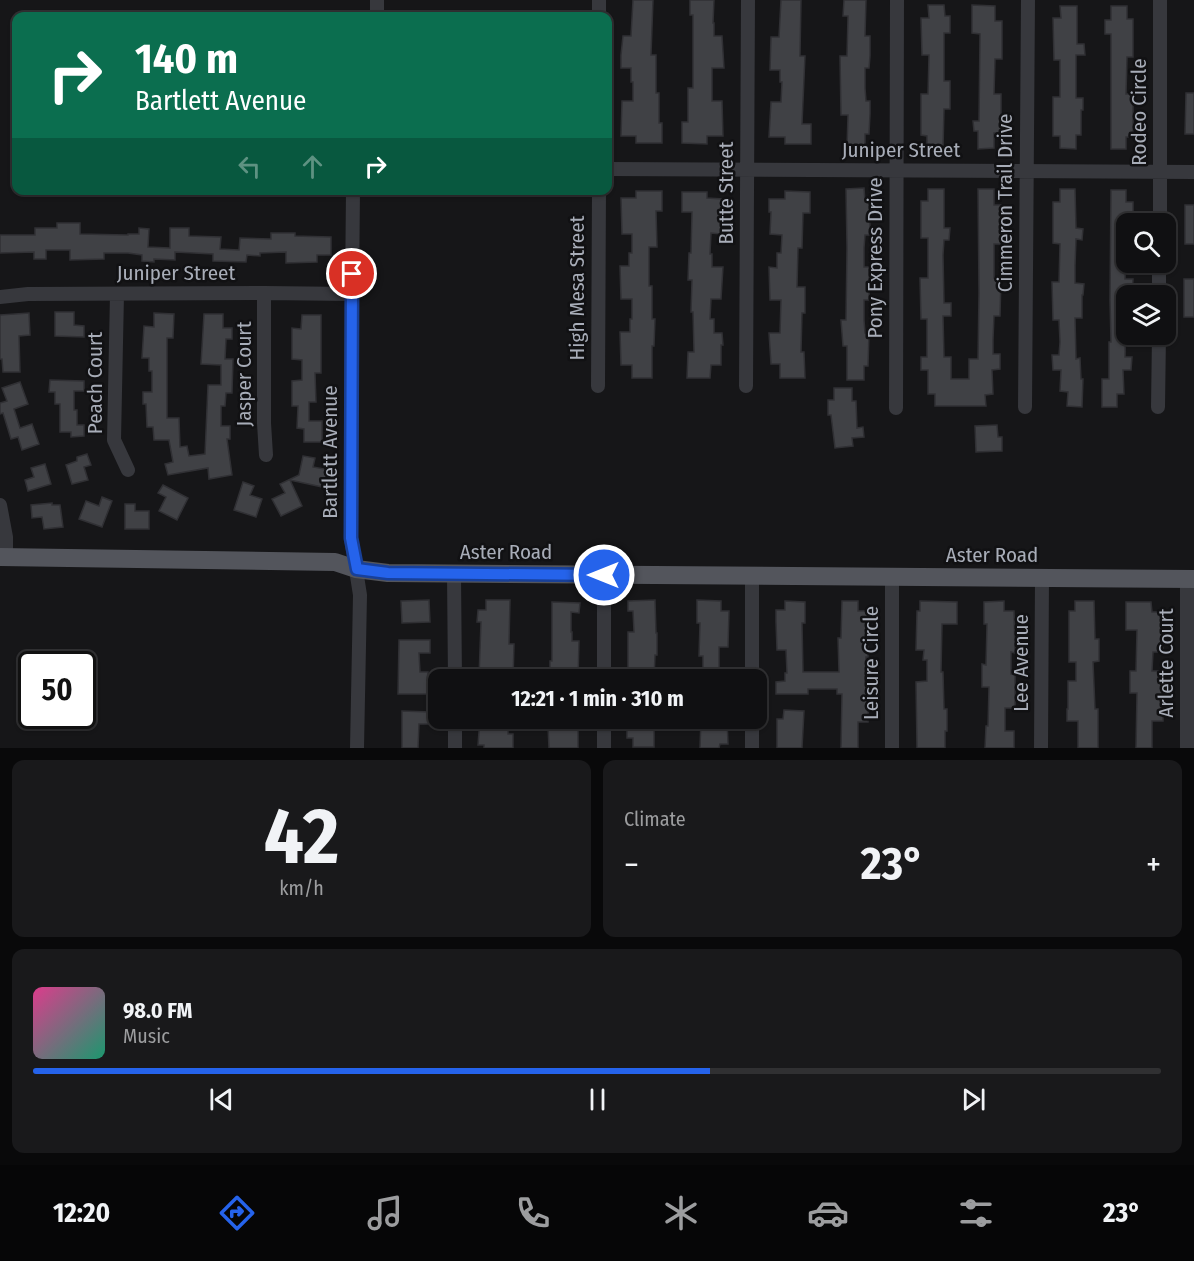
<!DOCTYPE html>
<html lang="en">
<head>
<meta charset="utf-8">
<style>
  :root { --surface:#101012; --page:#19191b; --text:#f1f3f6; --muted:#9c9d9f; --line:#303032; --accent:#2563eb }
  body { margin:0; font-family:"Fira Sans Condensed",sans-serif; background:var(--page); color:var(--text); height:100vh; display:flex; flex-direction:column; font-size:22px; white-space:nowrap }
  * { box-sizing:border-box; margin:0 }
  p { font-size:20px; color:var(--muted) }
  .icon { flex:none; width:33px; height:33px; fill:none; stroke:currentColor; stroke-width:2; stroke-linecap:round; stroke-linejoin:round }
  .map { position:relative; height:748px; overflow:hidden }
  .details { display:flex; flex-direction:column; gap:12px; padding:12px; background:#09090a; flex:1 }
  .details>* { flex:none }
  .guide { position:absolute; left:12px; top:12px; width:600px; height:183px; border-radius:12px; box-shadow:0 2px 4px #0004,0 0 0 2px var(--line); background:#0b6e4f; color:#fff; overflow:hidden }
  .fabs { position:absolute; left:1116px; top:213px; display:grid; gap:12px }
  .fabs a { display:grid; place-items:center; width:60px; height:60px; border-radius:12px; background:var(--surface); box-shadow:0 2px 4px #0004,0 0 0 2px var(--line); font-size:30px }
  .speed { position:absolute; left:18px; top:651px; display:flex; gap:12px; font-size:30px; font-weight:700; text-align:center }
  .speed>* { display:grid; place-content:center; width:78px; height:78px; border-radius:50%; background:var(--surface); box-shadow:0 2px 4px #0004,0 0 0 2px var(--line); line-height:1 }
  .speed .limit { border:3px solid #111; border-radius:9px; background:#fff; color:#111 }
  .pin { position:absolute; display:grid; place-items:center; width:51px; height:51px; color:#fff; margin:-26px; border:3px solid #fff; border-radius:50%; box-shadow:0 2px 6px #0007 }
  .me { position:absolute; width:66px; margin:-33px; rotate:270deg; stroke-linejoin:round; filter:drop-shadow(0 0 4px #0008) }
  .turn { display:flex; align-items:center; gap:21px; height:126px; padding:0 24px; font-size:27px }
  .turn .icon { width:78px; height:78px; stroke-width:2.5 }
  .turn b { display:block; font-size:42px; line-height:51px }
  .lanes { display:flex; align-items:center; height:57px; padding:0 24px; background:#0003; justify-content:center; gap:30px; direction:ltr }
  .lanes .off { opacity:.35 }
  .big { font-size:45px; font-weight:700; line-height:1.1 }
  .details .tile { flex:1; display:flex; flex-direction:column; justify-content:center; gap:9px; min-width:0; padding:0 21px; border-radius:12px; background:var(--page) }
  .details .dial { align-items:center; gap:0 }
  .dial b { font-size:78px; line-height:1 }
  .song { display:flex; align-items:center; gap:18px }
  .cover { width:72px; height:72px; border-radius:9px; background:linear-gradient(135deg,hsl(330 70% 55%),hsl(160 70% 35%)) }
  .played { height:6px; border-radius:3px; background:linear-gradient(90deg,var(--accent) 60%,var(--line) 60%) }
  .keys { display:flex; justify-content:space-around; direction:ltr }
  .heat { display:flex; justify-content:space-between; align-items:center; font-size:33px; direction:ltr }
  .details .tiles { flex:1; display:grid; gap:12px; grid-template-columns:1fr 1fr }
  .tile:last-child { grid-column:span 2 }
  .trip { position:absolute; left:428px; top:669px; width:339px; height:60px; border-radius:12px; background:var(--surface); box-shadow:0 2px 4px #0004,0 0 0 2px var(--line); font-weight:700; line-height:60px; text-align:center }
  .tabs { display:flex; height:96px; justify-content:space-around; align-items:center; background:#060607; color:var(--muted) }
  .tabs .icon { width:42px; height:42px }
  .tabs .active { color:var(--accent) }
  .tabs b { font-size:27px; color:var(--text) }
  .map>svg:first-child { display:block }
  .building { fill:#404145; stroke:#303034; stroke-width:1.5 }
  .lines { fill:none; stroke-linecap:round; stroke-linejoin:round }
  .minor { stroke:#37383d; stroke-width:14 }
  .major { stroke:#53555c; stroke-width:18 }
  .route-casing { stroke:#184099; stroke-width:15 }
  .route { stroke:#2563eb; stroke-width:10 }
  .labels { text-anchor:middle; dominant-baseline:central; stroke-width:5; stroke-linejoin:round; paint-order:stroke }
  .street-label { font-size:21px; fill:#a8adb8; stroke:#111113 }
</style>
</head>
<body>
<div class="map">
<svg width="1194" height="748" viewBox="0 0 1194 748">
  <rect width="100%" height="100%" fill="#161618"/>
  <path class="building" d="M633 0H653L651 55H656V93H659V123H662V143H636V136H621L622 101H633V82H631V68H621V55L623 36H631Z
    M690 0H714L713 23H714V36H722L724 68H712V101H722L723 136H707V144L682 143V122H688V88H693V15H690Z
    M781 0H801L800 56H805L802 124H811V144H785V137H769L771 102H781L782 82H780V70H770L771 37H779Z
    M844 0H866L865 36H870V56L869 68H865V88L866 101H870V114L869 134H865V148L847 147 848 115H841L840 56H847L848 16H843Z
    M928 5H944L945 16H950V33H944V81H950V109H944L943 148H927V136L921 135V94H928L929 55H922L921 18H929Z
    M972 5 995 6V21H1002V59H995L994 94H1001V133H994V148L978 149V131H974L973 121H979L980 34 972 33Z
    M1060 6H1077V44H1084L1085 55H1076V98H1083V110H1081V135H1076V149L1060 148V136H1053V97H1060V60H1054L1053 18H1061Z
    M1111 6H1127V19H1133V57H1127L1126 94H1133V137H1126V149H1111V34H1105V20H1111Z
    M1186 93H1194V134H1185Z
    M864 188 865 202H869L870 226 869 235H865L864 248V267H869V300H864V320L865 333H869L868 366H864V380H847V346H843L841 320H846L847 248 846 189Z
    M928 189H944V228H950L949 240H944L943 255 944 303H951V316H943L944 357H951V379H969V359H978L979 293 978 189H994V205H1001V244H994V278H1001L1000 316H994L993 340V354H1000V369L992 370 993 394 985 395 986 406H935V394H928V370H921V357H927V319H921L920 278H928V238H921V201H928Z
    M1060 189H1075L1076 228 1083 229 1082 240 1076 239 1075 266V283L1084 284 1083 295H1082V318H1075L1076 359 1080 358 1081 379H1083L1082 407 1067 406 1068 392 1060 391 1061 370H1053L1052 355H1059L1060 342 1059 320H1053L1052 282H1059L1060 244 1053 243V202H1060Z
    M1111 190H1126V202H1133V218H1126V241L1125 279H1133L1132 295H1126L1125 357H1132L1131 370H1123L1124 394H1117V407H1102V379H1109V342H1111L1110 300Z
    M636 191H662V211H656L657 247H649V286H652V319H655L654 346H652V378H632V365H621L620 332H630V319H632V299H621L620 266H629V253H632V234H622L621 198H636Z
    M785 191 810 192V213H803L802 248H798L797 287H805V313H802L801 352H804L805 378H780V364H771L769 333H780L781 300H770L769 267 777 268V253H781L782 235 770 234 771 212H769V199H785Z
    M682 192H707V198L723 199 721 234 711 233 710 254H712V267H723L721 299H711L710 319H714V333H722L723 345H721V365H711L710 378H687L688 352H694L693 312H691L692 280H688L689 253H691L692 212H682Z
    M1185 205H1194V244H1185Z
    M57 223H80V234L128 235V234H139V228L149 229 148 247 170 248V228H189V236L221 237 220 249 239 250 240 238 271 239V233H295V236L331 237V255H317V262L286 263V252L260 253V256L247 255 246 262 213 261V254L175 252V260L154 259V262L142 261V255L128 253H104V259L70 260V250H46V259H34V252L0 253V235H35V228H57Z
    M1184 279H1194V317H1184Z
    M55 312H74V325L84 326V337L55 336Z
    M29 313 30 335 19 336 20 372H3L2 359H0V315Z
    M154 313 174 314 173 338H167V418H179L180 447 187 446 189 456 205 454 208 385H221V365L201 364 204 314H223V328H232V339H226L225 359H233L232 393H226L225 406H221V426H230V439H227L232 475 209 479 208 468 168 475 165 464 173 462 169 440H154L153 427H147L146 404H143V392H152V371H149V358H142L144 326 154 327Z
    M302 315H321V373H315L316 402H309V421H322V442H304V429L297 428 298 406H292V381L302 380V360L292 359V328L301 329Z
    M50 380 84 381V391H74V410H77V425H84V436L71 437V432H60V404H55V392H49Z
    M20 382 28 404 14 409 20 428 32 424 39 444 22 450 18 437 11 439 3 413 0 414V403L7 401 2 388Z
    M834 388H852V401H856L857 428 863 427 864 437 852 438 853 446 835 448 831 415H828V400H834Z
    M997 425 998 437H1002V451L976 452 975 426Z
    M87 454 91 465 84 467 88 480 72 484 66 465 77 461V457Z
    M303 456 315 458 313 467 330 470 327 488 290 480 302 506 281 516 272 499 285 493 280 484 299 475Z
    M45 464 51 484 28 491 25 480 34 477 31 468Z
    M243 482 254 486 250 495 262 499 256 517 234 510Z
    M163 485 188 498 177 520 159 511 166 497 158 493Z
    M102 497 112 501 102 527 79 519 86 501 99 506Z
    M52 503V505H60L63 527 44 529 42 517 32 518 31 505Z
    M125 504H135V511H149V529H125Z
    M429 600 430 622 402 623 401 601Z
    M486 600H510L509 644H514L513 680H484L485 677H479L481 622H477L478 610H486Z
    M655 600 656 633H657V655H655L654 680H633L634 674H628V632H634L633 611H628V601Z
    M697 600 721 601V611H729L728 647H719V680H703V656H699L700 623H697Z
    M785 601 805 602V623H802L803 672H839L838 638H841L842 601H858V611H869L868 624H867L868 657H866L865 681H869L868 722H858V748H841L842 694H837V689H808V694H776V682L785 681V673H787L786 650H777L776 622V610H785Z
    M920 601 957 602V624H942L941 672H943L944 709H947V731H945V748H917L916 682 927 681V660H923L924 650H916L917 611H920Z
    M1004 601V611H1014L1015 653 1011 652V674H1015V708H1005V731H1014V748H985L986 726H988L989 687H982V664L986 665 987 624H984V602Z
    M1075 601H1094L1095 639H1099V661L1093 662 1095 709H1098V748H1078V721H1067V709H1068V681H1076V662H1069V611H1075Z
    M552 602 580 603 579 613 571 612V632H572V641H579L578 680H550V661H552Z
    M1126 602H1151L1152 612H1162L1163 652H1153L1152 671H1159L1158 681H1162L1161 709H1163V721H1152V748H1136L1137 693H1130V671H1136L1137 630H1126Z
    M399 640H430V653H419L420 672H428L427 681H431V694H398Z
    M784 710 804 711 802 748H777V719H783Z
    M402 711 430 712V724H419L418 748H402Z
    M480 718H508V734H513V748H484V745H478Z
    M701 718H727L728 744H720L719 748H700Z
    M548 727H578V748H549Z
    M627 727H654V747H633V738H627Z"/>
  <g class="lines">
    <path class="minor" d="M377 16V0
      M599 16V0
      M608 169 1194 172
      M353 190 352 294 351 538 360 595 357 748
      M1160 224V0
      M264 293V423L266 455
      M117 294 114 440 128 470
      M1159 296V262
      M0 297 28 294 264 293 352 294
      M598 386 599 190
      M746 386 748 0
      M1025 407 1028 0
      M1158 407 1159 334
      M896 408 897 0
      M0 505 6 537V557
      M454 575 455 680
      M752 576V680
      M892 577V748
      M1187 579V748
      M604 680V575
      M455 718V748
      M752 718V748
      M604 748V718
      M1041 748 1042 578"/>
    <path class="major" d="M0 557 335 562 356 569 388 573 1194 579"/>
  </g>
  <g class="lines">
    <defs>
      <path id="route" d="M352 274 351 538 357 569 388 573 604 575"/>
    </defs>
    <use href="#route" class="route-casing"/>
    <use href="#route" class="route"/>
  </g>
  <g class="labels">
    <g class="street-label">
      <text transform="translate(1139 112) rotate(-90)">Rodeo Circle</text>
      <text x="901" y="150">Juniper Street</text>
      <text transform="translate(726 193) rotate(-90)">Butte Street</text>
      <text transform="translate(1005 203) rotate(-90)">Cimmeron Trail Drive</text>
      <text transform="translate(875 258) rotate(-90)">Pony Express Drive</text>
      <text x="176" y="273">Juniper Street</text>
      <text transform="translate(577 288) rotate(-90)">High Mesa Street</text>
      <text transform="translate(244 374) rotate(-90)">Jasper Court</text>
      <text transform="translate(95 383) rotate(-90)">Peach Court</text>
      <text transform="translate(330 452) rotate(-90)">Bartlett Avenue</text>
      <text x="506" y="552">Aster Road</text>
      <text x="992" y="555">Aster Road</text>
      <text transform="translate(871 663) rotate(-90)">Leisure Circle</text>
      <text transform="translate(1021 663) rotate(-90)">Lee Avenue</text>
      <text transform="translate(1166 663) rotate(-90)">Arlette Court</text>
    </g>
  </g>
</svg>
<div class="fabs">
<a><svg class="icon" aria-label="search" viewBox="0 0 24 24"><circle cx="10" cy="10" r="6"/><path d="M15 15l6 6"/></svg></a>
<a><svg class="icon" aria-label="layers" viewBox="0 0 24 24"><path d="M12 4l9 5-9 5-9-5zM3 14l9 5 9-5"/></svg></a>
</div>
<div class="speed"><div class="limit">50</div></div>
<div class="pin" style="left:352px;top:274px;background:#d93025"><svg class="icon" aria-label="arrive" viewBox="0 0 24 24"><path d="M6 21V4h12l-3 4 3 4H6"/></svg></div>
<svg class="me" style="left:604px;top:575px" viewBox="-20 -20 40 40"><circle r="17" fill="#2563eb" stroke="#fff" stroke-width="3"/><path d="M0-11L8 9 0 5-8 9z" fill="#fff"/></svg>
<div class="trip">12:21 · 1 min · 310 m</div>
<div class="guide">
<div class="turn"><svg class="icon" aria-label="right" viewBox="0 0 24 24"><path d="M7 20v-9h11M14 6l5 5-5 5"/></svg><div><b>140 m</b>Bartlett Avenue</div></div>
<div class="lanes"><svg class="icon off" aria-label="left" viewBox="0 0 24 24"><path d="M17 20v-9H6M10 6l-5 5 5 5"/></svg><svg class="icon off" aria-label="ahead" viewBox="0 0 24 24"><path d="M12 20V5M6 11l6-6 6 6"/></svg><svg class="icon" aria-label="right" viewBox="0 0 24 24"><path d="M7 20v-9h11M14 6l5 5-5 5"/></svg></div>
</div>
</div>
<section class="details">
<div class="tiles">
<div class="tile dial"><b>42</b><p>km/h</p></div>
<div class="tile"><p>Climate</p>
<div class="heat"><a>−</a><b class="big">23°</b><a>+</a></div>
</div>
<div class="tile">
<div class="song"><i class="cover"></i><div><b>98.0 FM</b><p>Music</p></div></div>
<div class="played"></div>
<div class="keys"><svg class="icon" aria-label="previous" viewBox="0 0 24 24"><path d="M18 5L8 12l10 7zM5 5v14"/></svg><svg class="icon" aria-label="pause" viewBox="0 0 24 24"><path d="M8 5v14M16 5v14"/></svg><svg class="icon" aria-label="next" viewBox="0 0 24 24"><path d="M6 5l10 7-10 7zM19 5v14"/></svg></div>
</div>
</div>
</section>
<nav class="tabs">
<b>12:20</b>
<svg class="icon active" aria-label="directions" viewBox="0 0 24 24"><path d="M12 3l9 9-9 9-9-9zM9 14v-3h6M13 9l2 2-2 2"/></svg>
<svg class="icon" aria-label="music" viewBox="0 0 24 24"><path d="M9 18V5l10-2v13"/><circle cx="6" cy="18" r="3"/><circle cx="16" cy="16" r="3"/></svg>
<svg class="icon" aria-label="phone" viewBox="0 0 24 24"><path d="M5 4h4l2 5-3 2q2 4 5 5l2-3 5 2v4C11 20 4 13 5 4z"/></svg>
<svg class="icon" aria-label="climate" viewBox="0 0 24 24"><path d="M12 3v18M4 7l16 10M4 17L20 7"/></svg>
<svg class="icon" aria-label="car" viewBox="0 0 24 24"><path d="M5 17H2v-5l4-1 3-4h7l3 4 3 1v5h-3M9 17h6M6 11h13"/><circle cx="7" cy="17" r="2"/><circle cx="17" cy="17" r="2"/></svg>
<svg class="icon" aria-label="filters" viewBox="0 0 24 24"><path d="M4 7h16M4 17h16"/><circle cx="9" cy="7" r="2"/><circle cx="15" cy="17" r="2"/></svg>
<b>23°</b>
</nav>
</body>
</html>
